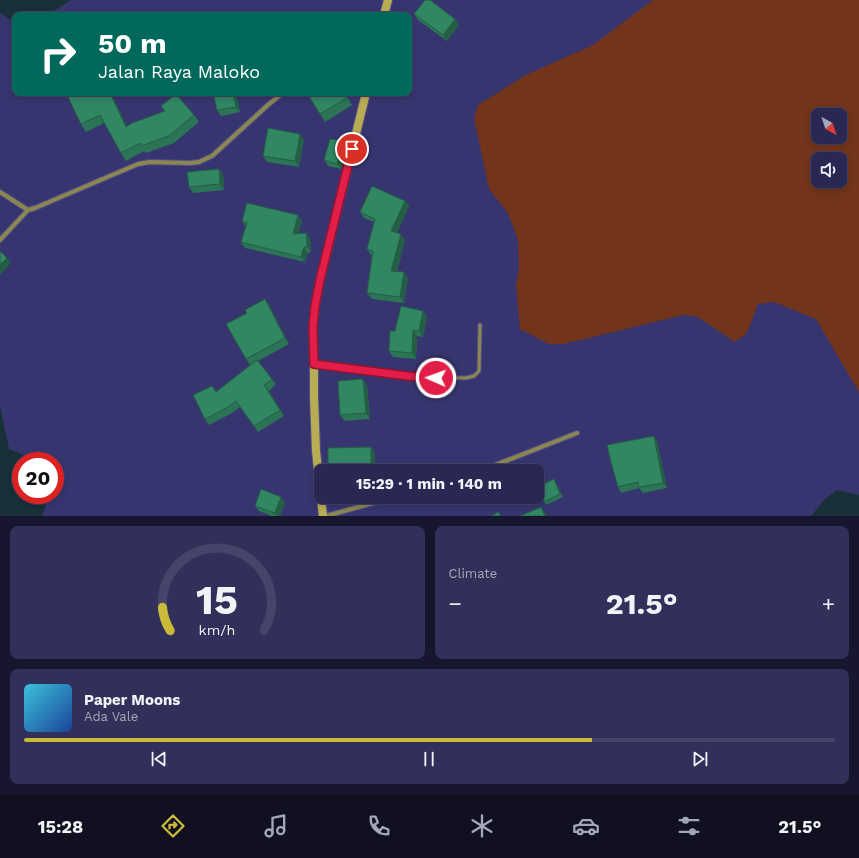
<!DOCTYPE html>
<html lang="en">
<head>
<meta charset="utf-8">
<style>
  :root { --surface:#292853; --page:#31305a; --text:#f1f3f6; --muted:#a5a6b8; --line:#45446a; --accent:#caba3a }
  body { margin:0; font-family:"Work Sans",sans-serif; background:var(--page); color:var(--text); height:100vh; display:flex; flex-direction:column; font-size:15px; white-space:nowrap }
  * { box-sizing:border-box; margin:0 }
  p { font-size:13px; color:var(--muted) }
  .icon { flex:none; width:22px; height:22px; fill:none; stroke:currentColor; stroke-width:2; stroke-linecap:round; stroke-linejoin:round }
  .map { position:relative; height:516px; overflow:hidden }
  .drawer { display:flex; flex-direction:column; gap:10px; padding:10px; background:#17162e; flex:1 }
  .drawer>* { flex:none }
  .guide { position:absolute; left:12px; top:12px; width:400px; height:84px; border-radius:8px; box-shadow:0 2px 6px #0003,0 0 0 1px var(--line); background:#00695c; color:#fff; overflow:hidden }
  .needle { width:26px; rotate:140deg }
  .buttons { position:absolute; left:811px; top:108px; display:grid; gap:8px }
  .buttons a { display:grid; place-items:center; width:36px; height:36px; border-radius:8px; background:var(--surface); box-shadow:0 2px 6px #0003,0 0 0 1px var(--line); font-size:20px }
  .speed { position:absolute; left:12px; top:452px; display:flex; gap:8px; font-size:20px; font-weight:700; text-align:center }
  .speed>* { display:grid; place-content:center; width:52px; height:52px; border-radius:50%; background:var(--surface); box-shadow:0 2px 6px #0003,0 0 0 1px var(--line); line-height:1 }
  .speed .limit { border:6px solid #d22; background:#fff; color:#111 }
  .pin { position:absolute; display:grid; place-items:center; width:34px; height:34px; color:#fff; margin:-17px; border:2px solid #fff; border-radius:50%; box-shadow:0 1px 4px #0007 }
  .me { position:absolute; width:44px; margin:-22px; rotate:272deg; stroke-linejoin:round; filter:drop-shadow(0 0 3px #0008) }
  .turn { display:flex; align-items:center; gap:14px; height:84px; padding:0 20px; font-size:18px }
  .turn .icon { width:52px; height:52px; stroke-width:2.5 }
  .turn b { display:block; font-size:28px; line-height:34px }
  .big { font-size:30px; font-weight:700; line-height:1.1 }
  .drawer .tile { flex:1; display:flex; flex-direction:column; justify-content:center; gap:6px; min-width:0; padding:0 14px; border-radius:8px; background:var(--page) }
  .drawer .dial { align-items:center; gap:0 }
  .dial svg { height:104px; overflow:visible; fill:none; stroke:var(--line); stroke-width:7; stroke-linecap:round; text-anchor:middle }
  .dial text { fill:var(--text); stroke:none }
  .song { display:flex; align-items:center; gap:12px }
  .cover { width:48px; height:48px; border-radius:6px; background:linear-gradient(135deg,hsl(190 70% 55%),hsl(220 70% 35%)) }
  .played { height:4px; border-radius:2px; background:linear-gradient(90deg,var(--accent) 70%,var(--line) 70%) }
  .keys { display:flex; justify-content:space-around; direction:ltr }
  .heat { display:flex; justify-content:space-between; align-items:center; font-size:22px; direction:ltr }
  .drawer .tiles { flex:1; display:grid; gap:10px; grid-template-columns:1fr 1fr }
  .tile:last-child { grid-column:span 2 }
  .trip { position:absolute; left:314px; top:464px; width:230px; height:40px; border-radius:8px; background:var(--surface); box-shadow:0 2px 6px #0003,0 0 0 1px var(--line); font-weight:700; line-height:40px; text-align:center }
  .tab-bar { display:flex; height:64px; justify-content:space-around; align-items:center; background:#101021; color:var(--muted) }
  .tab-bar .icon { width:28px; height:28px }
  .tab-bar .current { color:var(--accent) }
  .tab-bar b { font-size:18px; color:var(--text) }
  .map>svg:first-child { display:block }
  .green { fill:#72341a; fill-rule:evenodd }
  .water { fill:#183038 }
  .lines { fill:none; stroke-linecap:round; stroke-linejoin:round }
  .lane-casing { stroke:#525187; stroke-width:5 }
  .street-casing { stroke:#525187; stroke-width:6 }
  .secondary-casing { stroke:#525187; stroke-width:10 }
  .lane { stroke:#8c8650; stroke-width:3 }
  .street { stroke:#8c8650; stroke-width:4 }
  .secondary { stroke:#b8ad53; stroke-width:8 }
  .wall { fill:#2b7455 }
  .shaded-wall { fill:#235e45 }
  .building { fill:#328763; stroke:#235e45 }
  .route-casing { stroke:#92132f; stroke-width:10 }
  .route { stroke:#e11d48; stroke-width:7 }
</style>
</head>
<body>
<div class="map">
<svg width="859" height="516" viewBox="0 0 859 516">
  <rect width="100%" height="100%" fill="#37356f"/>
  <path class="green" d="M653 0H859V392L816 319 774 302 758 304 747 333 735 342 698 317 683 315 564 344H549L520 329 516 284 519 270 518 240 508 213 489 189 474 118 478 105 526 75 593 45ZM818 115H840V137H818ZM818 159H840V181H818Z"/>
  <path class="water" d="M0 0H71L57 9 44 15H15V23L0 13Z
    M0 406 9 449 39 461H21V495H49L42 516H0Z
    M837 490 859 495V516H811L825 499Z"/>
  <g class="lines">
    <defs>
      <path id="lane" d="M314 364 421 377 466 378 474 376 479 371 480 325"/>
      <path id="street" d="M0 192 28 210 35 208 138 164 150 162 190 163 199 162 212 156 269 104 283 93
        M0 240 28 210
        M480 471 577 433
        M326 516 395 497"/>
      <path id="secondary" d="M384 15 388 0
        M323 516 316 451 314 397V364L313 327 315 306 320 280 366 93"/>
    </defs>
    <use href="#lane" class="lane-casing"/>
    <use href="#street" class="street-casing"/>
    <use href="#secondary" class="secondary-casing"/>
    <use href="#lane" class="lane"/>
    <use href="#street" class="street"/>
    <use href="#secondary" class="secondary"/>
  </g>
  <path class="wall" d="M414 14 455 19 459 25 447 41 418 20Z
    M66 93 127 126 165 111 161 106 194 115 199 122 174 143 146 153 144 151 126 161 121 153 104 123 86 132 81 124Z
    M213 93H236L240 112 221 116 217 110Z
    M307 93H345L352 105 325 122 320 114Z
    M304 140 299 167 267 162 263 156Z
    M343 141 347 147 342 169 328 166 324 160Z
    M219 169 223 175 224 190 193 193 189 187Z
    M405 201 409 206 397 233 405 240 397 271 408 278 404 303 372 299 367 293 372 255H371L367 249 374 222 364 218 360 212Z
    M242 221H302L298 234 306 233 310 238 311 252 308 253 305 262 245 248 241 242 246 227Z
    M269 305 289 344 258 361 276 384 269 391 284 416 258 432 240 407 232 413 209 425 205 419 216 392 254 363 250 365 246 359Z
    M423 311 427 317 423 337 417 336 416 359 393 357 389 351 395 331Z
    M367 385 370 419 345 421 340 415Z
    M657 441 667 488 643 493 639 488 621 493 618 487 611 460 610 458Z
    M554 479 563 497 546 505 544 502Z
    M285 503 280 516H271L259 511 255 506Z"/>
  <path class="shaded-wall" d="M455 19 459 25 447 41 443 35Z
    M110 93H111L131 134 126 127Z
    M233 93H236L240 112 236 107Z
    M300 134 304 140 299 167 295 161Z
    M343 141 347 147 342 169 337 164Z
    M219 169 223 175 224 190 220 184Z
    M405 201 409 206 395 237 391 231Z
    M298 215 302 221 297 240 293 234Z
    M306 233 310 238 311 252 307 247Z
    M401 234 405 240 395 277 391 271Z
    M304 247 308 253 305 262 301 257Z
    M7 258 11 263 0 275V265Z
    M404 272 408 278 404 303 400 297Z
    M265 299 269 305 289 344 285 338Z
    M423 311 427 317 423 337 419 331Z
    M413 330 417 336 416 359 412 353Z
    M363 379 367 385 370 419 366 413Z
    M264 385 269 391 284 416 280 410Z
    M654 436 657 441 667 488 663 483Z
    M371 447 375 453V471H371Z
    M554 479 563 497 560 494Z
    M281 497 285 503 280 516H277L275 513Z
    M541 507 547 516H545Z"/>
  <path class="building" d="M425 0H430L455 19 443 35 414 14Z
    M66 93H110L126 127 132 123 165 111 161 106 176 94 194 115 169 136 141 146 140 143 121 153 100 115 81 124Z
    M213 93H233L236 107 217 110Z
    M307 93H344L347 98 320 114Z
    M268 128 300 134 295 161 263 156Z
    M330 139 343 141 337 164 324 160Z
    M219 169 220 184 189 187 187 172Z
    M372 186 405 201 391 231 401 234 391 271 404 272 400 297 367 293 373 251 367 249 375 219 360 212Z
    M247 203 298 215 293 234 306 233 307 247H304L301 257 241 242 247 223 242 221Z
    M0 251 7 258 0 265Z
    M265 299 285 338 246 359 226 324 247 313 245 310Z
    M401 306 423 311 419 331 413 330 412 353 389 351 390 331H395Z
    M257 360 272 379 264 385 280 410 254 426 236 401 228 407 205 419 193 395 212 386 216 392Z
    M363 379 366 413 340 415 338 381Z
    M654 436 663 483 639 487 638 482 618 487 610 458 607 445Z
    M371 447V471H328V448Z
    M554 479 560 494 544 502 537 487Z
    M261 489 281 497 275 513 255 506Z
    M541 507 545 516H520Z
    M498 512 501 516H492Z"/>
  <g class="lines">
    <defs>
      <path id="route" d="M352 149 320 280 315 306 313 327 314 364 408 376 436 378"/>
    </defs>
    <use href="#route" class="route-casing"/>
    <use href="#route" class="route"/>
  </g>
</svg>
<div class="buttons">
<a><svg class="needle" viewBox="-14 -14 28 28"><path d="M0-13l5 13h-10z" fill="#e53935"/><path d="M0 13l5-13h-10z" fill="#a5a6b8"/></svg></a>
<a><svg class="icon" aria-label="sound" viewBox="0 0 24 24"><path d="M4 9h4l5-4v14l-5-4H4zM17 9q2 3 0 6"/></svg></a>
</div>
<div class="speed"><div class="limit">20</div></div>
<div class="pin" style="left:352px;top:149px;background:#d93025"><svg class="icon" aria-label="arrive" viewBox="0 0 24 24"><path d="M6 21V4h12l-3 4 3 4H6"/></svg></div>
<svg class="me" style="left:436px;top:378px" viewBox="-20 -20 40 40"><circle r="17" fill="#e11d48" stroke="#fff" stroke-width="3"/><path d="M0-11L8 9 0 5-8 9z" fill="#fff"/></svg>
<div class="trip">15:29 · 1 min · 140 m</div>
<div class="guide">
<div class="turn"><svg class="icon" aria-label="right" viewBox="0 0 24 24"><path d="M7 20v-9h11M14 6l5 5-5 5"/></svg><div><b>50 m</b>Jalan Raya Maloko</div></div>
</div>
</div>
<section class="drawer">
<div class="tiles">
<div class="tile dial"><svg viewBox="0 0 100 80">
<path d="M14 69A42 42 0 1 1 86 69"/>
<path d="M14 69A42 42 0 0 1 8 51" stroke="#caba3a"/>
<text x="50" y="56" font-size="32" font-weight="700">15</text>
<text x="50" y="72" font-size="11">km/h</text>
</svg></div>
<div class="tile"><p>Climate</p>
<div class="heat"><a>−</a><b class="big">21.5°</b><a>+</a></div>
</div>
<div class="tile">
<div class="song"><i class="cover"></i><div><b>Paper Moons</b><p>Ada Vale</p></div></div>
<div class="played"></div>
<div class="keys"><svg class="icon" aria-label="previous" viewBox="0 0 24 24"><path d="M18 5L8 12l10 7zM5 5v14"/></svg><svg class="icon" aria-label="pause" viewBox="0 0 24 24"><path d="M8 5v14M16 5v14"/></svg><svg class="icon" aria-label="next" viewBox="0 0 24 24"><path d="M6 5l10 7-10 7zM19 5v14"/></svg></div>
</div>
</div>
</section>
<nav class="tab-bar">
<b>15:28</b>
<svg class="icon current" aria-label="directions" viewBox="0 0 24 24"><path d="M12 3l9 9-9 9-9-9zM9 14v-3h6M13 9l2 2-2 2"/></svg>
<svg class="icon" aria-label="music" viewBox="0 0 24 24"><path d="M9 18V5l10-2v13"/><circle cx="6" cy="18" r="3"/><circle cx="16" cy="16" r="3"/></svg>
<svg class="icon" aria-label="phone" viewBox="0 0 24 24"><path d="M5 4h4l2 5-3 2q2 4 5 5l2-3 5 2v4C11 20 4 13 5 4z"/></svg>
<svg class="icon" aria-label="climate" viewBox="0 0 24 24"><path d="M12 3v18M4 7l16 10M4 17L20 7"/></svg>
<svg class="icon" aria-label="car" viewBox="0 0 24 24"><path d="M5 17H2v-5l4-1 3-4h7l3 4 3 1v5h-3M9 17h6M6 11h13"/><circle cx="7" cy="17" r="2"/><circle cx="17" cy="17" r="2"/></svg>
<svg class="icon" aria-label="filters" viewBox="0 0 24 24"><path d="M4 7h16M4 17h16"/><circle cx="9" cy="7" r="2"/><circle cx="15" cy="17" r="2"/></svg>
<b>21.5°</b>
</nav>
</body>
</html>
